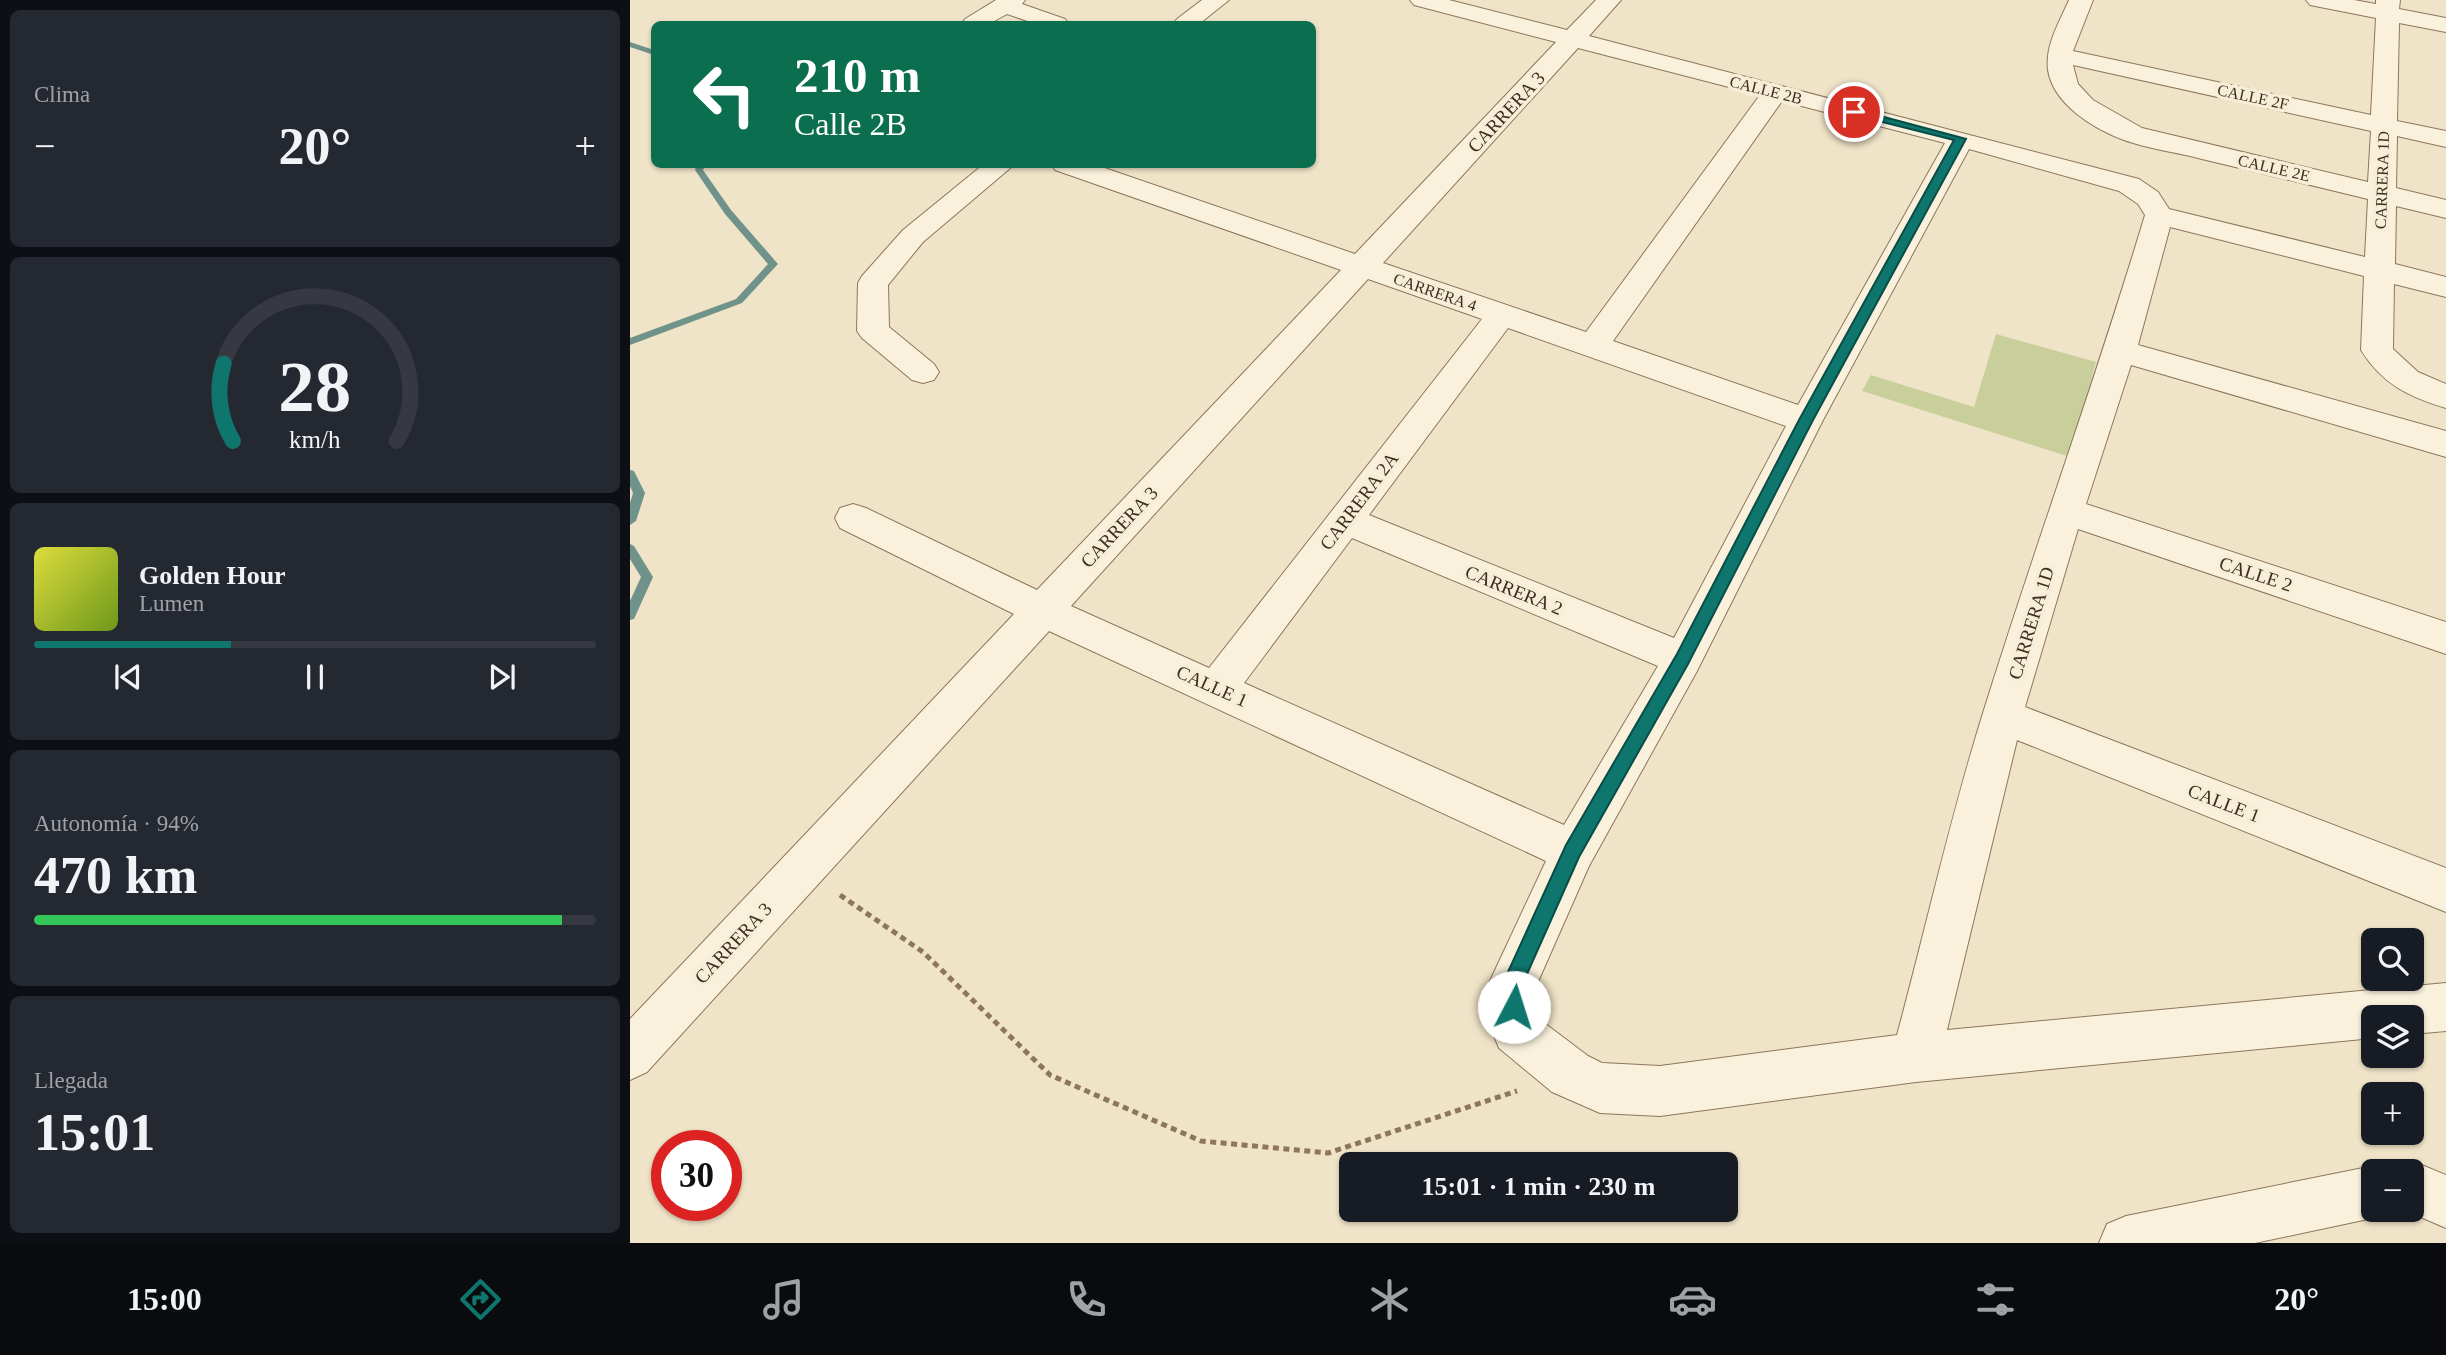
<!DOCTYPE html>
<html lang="es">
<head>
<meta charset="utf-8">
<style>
  :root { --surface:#171b24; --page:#242831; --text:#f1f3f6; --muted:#9ea1a6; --line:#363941; --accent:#0f766e }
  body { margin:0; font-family:"Times New Roman",serif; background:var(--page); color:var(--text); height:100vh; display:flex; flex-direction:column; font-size:26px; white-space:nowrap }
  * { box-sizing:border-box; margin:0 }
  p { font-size:23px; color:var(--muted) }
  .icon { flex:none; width:38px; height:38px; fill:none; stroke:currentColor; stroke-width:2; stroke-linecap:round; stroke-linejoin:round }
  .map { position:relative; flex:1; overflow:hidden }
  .details { display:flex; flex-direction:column; gap:10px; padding:10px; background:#0d0f14; width:630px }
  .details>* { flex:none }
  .hud { position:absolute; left:21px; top:21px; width:665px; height:147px; border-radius:10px; box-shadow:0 2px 5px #0004; background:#0b6e4f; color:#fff; overflow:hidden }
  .fabs { position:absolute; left:1731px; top:928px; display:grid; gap:14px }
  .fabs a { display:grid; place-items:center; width:63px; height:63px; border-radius:10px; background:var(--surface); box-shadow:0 2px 5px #0004; font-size:35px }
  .speed { position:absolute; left:21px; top:1130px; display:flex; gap:14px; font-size:35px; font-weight:700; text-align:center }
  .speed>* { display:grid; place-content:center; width:91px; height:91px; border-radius:50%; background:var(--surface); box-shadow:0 2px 5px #0004; line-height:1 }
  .speed .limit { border:10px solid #d22; background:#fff; color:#111 }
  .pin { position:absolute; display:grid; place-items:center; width:60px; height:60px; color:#fff; margin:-30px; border:4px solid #fff; border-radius:50%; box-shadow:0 2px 7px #0007 }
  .me { position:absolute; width:77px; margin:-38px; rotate:5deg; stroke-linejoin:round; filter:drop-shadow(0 0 5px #0008) }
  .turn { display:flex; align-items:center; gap:24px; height:147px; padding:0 28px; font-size:32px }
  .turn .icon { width:91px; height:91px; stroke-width:2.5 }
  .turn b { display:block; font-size:49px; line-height:60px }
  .big { font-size:52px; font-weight:700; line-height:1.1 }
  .details .card { flex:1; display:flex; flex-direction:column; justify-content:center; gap:10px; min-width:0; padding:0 24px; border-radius:10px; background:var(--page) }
  .details .dial { align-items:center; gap:0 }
  .dial svg { height:182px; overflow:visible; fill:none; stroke:var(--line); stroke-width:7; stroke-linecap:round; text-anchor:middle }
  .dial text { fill:var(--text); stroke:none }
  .song { display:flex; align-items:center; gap:21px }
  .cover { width:84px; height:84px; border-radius:10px; background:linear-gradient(135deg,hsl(60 70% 55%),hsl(80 70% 35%)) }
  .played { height:7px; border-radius:4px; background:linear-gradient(90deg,var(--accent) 35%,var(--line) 35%) }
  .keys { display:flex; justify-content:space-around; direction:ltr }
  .heat { display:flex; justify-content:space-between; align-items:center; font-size:38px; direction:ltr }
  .charge { height:10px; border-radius:5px; background:linear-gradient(90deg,#34c759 94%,var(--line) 0) }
  .trip { position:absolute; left:709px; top:1152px; width:399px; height:70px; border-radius:10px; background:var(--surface); box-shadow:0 2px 5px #0004; font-weight:700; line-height:70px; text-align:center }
  .menu { display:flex; height:112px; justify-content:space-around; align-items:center; background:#090b0e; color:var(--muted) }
  .menu .icon { width:49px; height:49px }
  .menu .active { color:var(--accent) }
  .menu b { font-size:32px; color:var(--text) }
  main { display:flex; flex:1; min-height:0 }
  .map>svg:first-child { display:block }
  .green { fill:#c9cf9b }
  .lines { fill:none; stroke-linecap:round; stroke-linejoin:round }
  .stream { fill:#6f938a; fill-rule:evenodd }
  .minor-casing { stroke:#8d765c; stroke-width:2 }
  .path { stroke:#8d765c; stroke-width:5; stroke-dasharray:6 4.5; stroke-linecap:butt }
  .minor { fill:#faf1dc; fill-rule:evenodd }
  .route { fill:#0f766e; stroke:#0a4d48; stroke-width:2 }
  .labels { text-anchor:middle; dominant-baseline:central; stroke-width:7; stroke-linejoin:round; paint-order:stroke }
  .far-street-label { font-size:16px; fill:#3d2e20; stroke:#f7eed8 }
  .street-label { font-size:19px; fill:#3d2e20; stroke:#f7eed8 }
</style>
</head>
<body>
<main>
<section class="details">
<div class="card"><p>Clima</p>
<div class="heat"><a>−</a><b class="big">20°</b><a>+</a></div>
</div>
<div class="card dial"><svg viewBox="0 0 100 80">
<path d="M14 69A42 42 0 1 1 86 69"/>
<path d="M14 69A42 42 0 0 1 10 35" stroke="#0f766e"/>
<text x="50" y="56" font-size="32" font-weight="700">28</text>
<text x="50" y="72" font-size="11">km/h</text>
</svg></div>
<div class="card">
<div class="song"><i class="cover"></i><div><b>Golden Hour</b><p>Lumen</p></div></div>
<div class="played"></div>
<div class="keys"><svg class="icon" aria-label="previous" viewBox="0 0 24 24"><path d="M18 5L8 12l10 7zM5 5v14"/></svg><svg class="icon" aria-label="pause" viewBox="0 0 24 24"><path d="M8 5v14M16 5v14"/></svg><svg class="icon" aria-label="next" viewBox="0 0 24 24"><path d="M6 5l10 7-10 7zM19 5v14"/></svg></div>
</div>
<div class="card"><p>Autonomía · 94%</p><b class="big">470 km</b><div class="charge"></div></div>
<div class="card"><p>Llegada</p><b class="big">15:01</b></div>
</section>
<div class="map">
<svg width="1816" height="1243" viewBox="0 0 1816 1243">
  <rect width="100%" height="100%" fill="#f0e4c8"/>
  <path class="green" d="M1366 334 1466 362 1440 457 1232 391 1241 375 1344 407Z"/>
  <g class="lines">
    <path class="stream" d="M0 42 24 50V55L0 47Z
      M67 164H76L73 170 101 210 148 264 112 303 0 345V338L106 299 138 264 95 214 65 170Z
      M0 470 4 471 15 493 6 521 0 525V503L3 493 0 486Z
      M0 544 4 546 23 577 4 619 0 620V601L11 577 0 559Z"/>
    <defs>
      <path id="minor" d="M366 0H395L392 4 435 19 439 24H406L377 14 359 24H331L335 19Z
        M572 0H599L569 24H543L547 19Z
        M780 0H819L937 30 966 0H991L959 36 1509 179 1528 192 1539 209 1735 257 1738 199C1682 185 1627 172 1572 159 1546 152 1518 149 1494 140 1464 129 1423 104 1418 70 1415 45 1429 23 1439 0H1463L1443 51 1741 115 1746 18 1680 5 1676 0H1724L1746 4V0H1770L1769 9 1816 18V32L1769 23 1767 121 1816 131V147L1767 136 1766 188 1816 200V218L1766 206 1765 264 1816 277V297L1764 284 1763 349 1788 372 1816 384V408C1779 397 1752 384 1731 350L1734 276 1540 227 1508 345 1816 431V457L1501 365 1456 504 1816 622V654L1448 529 1395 707 1816 868V912L1387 740 1317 1030 1816 983V1031L1782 1034V1017H1743V1038L1286 1082 1030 1116 970 1113 922 1092 869 1048 862 1031 859 983 916 861 419 631 17 1072 0 1080V1019L384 614 210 528 205 518 210 508 223 504 236 508 407 590 711 270 425 170 422 164H463L725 254 926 42 784 5ZM948 48 1130 95 956 332 753 263ZM1443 65 1741 131 1738 182 1512 128 1463 100 1448 84ZM1152 101 1315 143 1168 405 983 341ZM1339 149 1489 191 1508 204 1515 215C1465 382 1405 546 1353 713 1320 818 1296 928 1267 1035L1030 1066 972 1063 958 1056 909 1019 907 984 959 866 1067 671 1193 420ZM738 279 852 319 579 668 441 606ZM878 328 1156 426 1044 638 739 515ZM722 538 1028 666 934 825 614 683Z
        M354 164H385L293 242 258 285 259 327 304 364 309 372 304 380 293 383 282 380 232 338 227 331 228 283 232 276 273 230Z
        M1782 1161 1816 1175V1228L1772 1209H1782V1171H1763Z
        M1743 1166 1755 1171H1743V1209H1762L1743 1218 1625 1243H1469L1477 1224 1496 1216Z"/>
    </defs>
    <use href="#minor" class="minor-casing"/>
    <path class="path" d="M210 895 293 952 420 1075 571 1141 698 1153 887 1091"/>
    <use href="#minor" class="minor"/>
  </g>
  <path class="route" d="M1224 109 1336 139 1183 420 1058 664 949 857 893 983 894 1007 891 1014 884 1017 877 1014 873 983 936 845 1047 654 1169 420 1324 140 1220 114 1219 112Z"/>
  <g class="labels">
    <g class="far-street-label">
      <text transform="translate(1136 90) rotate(14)">CALLE 2B</text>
      <text transform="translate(1623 97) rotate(12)">CALLE 2F</text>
      <text transform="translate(1644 168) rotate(13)">CALLE 2E</text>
      <text transform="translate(1752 180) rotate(-88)">CARRERA 1D</text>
      <text transform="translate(805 292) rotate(19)">CARRERA 4</text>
    </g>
    <g class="street-label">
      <text transform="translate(876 112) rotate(-47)">CARRERA 3</text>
      <text transform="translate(729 501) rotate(-53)">CARRERA 2A</text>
      <text transform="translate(489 527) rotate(-47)">CARRERA 3</text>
      <text transform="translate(1626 574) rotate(18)">CALLE 2</text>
      <text transform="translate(884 590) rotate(22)">CARRERA 2</text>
      <text transform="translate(1401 623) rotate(-73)">CARRERA 1D</text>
      <text transform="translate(582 686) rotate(24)">CALLE 1</text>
      <text transform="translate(1594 803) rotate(21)">CALLE 1</text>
      <text transform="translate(103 943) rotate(-47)">CARRERA 3</text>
    </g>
  </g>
</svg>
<div class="fabs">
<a><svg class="icon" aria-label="search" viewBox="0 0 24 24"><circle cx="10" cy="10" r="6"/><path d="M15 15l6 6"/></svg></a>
<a><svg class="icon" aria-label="layers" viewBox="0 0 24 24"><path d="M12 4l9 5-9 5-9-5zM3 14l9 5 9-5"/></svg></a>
<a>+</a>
<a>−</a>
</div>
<div class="speed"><div class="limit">30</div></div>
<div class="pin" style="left:1224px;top:112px;background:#d93025"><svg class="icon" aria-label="arrive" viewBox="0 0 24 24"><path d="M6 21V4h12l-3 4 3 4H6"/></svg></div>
<svg class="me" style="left:884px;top:1007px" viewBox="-20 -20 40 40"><circle r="19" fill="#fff"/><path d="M0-13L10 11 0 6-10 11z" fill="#0f766e"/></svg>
<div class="trip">15:01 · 1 min · 230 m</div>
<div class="hud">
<div class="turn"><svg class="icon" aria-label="left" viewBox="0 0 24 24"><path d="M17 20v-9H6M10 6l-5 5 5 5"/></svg><div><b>210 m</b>Calle 2B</div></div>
</div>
</div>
</main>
<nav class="menu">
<b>15:00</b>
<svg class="icon active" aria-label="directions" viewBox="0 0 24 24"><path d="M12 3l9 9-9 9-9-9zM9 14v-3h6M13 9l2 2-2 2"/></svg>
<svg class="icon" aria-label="music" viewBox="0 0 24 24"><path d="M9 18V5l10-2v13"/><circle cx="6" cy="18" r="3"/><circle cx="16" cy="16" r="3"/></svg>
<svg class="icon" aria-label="phone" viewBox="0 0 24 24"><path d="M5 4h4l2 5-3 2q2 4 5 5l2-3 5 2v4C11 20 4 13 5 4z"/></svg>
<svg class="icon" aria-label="climate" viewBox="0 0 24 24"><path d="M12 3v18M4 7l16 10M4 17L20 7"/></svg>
<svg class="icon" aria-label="car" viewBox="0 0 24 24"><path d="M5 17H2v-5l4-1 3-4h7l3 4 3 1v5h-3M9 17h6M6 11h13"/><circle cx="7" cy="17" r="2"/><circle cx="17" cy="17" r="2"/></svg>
<svg class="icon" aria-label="filters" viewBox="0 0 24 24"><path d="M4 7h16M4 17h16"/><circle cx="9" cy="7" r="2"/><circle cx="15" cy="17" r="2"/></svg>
<b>20°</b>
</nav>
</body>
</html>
